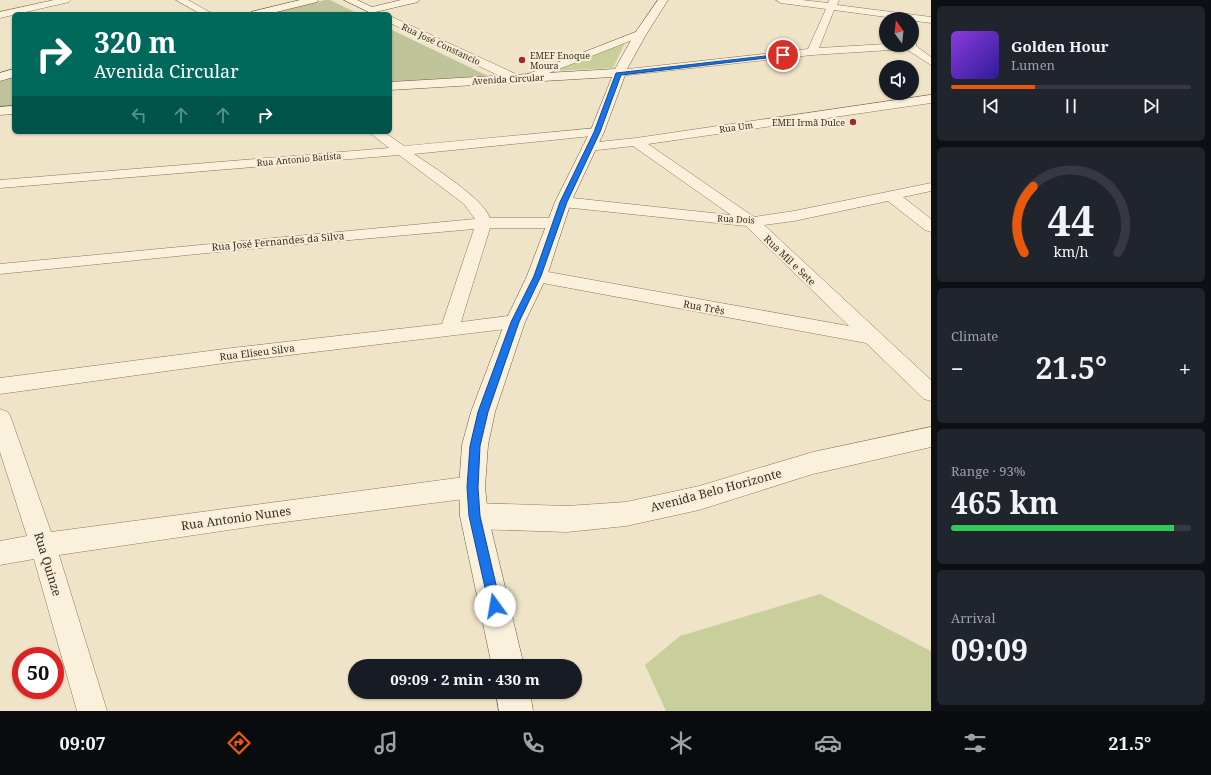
<!DOCTYPE html>
<html lang="en">
<head>
<meta charset="utf-8">
<style>
  :root { --surface:#171b24; --page:#20242c; --text:#f1f3f6; --muted:#9ea1a6; --line:#363941; --accent:#ea580c }
  body { margin:0; font-family:"Noto Serif",serif; background:var(--page); color:var(--text); height:100vh; display:flex; flex-direction:column; font-size:15px; white-space:nowrap }
  * { box-sizing:border-box; margin:0 }
  p { font-size:13px; color:var(--muted) }
  .icon { flex:none; width:22px; height:22px; fill:none; stroke:currentColor; stroke-width:2; stroke-linecap:round; stroke-linejoin:round }
  .map { position:relative; flex:1; overflow:hidden }
  .drawer { display:flex; flex-direction:column; gap:6px; padding:6px; background:#0d0f14; width:280px }
  .drawer>* { flex:none }
  .banner { position:absolute; left:12px; top:12px; width:380px; height:122px; border-radius:6px; box-shadow:0 1px 3px #0004; background:#00695c; color:#fff; overflow:hidden }
  .needle { width:26px; rotate:345deg }
  .buttons { position:absolute; left:879px; top:12px; display:grid; gap:8px }
  .buttons a { display:grid; place-items:center; width:40px; height:40px; border-radius:50%; background:var(--surface); box-shadow:0 1px 3px #0004; font-size:20px }
  .speed { position:absolute; left:12px; top:647px; display:flex; gap:8px; font-size:20px; font-weight:700; text-align:center }
  .speed>* { display:grid; place-content:center; width:52px; height:52px; border-radius:50%; background:var(--surface); box-shadow:0 1px 3px #0004; line-height:1 }
  .speed .limit { border:6px solid #d22; background:#fff; color:#111 }
  .pin { position:absolute; display:grid; place-items:center; width:34px; height:34px; color:#fff; margin:-17px; border:2px solid #fff; border-radius:50%; box-shadow:0 1px 4px #0007 }
  .me { position:absolute; width:44px; margin:-22px; rotate:347deg; stroke-linejoin:round; filter:drop-shadow(0 0 3px #0008) }
  .turn { display:flex; align-items:center; gap:14px; height:84px; padding:0 16px; font-size:18px }
  .turn .icon { width:52px; height:52px; stroke-width:2.5 }
  .turn b { display:block; font-size:28px; line-height:34px }
  .lanes { display:flex; align-items:center; height:38px; padding:0 16px; background:#0003; justify-content:center; gap:20px; direction:ltr }
  .lanes .off { opacity:.35 }
  .big { font-size:30px; font-weight:700; line-height:1.1 }
  .drawer .tile { flex:1; display:flex; flex-direction:column; justify-content:center; gap:6px; min-width:0; padding:0 14px; border-radius:6px; background:var(--page) }
  .drawer .dial { align-items:center; gap:0 }
  .dial svg { height:104px; overflow:visible; fill:none; stroke:var(--line); stroke-width:7; stroke-linecap:round; text-anchor:middle }
  .dial text { fill:var(--text); stroke:none }
  .song { display:flex; align-items:center; gap:12px }
  .cover { width:48px; height:48px; border-radius:6px; background:linear-gradient(135deg,hsl(270 70% 55%),hsl(250 70% 35%)) }
  .played { height:4px; border-radius:2px; background:linear-gradient(90deg,var(--accent) 35%,var(--line) 35%) }
  .keys { display:flex; justify-content:space-around; direction:ltr }
  .heat { display:flex; justify-content:space-between; align-items:center; font-size:22px; direction:ltr }
  .charge { height:6px; border-radius:3px; background:linear-gradient(90deg,#34c759 93%,var(--line) 0) }
  .trip { position:absolute; left:348px; top:659px; width:234px; height:40px; border-radius:20px; background:var(--surface); box-shadow:0 1px 3px #0004; font-weight:700; line-height:40px; text-align:center }
  .tab-bar { display:flex; height:64px; justify-content:space-around; align-items:center; background:#090b0e; color:var(--muted) }
  .tab-bar .icon { width:28px; height:28px }
  .tab-bar .selected { color:var(--accent) }
  .tab-bar b { font-size:18px; color:var(--text) }
  main { display:flex; flex:1; min-height:0 }
  .map>svg:first-child { display:block }
  .green { fill:#c9cf9b }
  .cemetery { fill:#bfc49a }
  .lines { fill:none; stroke-linecap:round; stroke-linejoin:round }
  .minor-casing { stroke:#8d765c; stroke-width:1 }
  .tertiary-casing { stroke:#8d765c; stroke-width:1 }
  .secondary-casing { stroke:#6f573f; stroke-width:1 }
  .minor { fill:#faf1dc; fill-rule:evenodd }
  .tertiary { fill:#faf1dc; fill-rule:evenodd }
  .secondary { fill:#faf1dc; fill-rule:evenodd }
  .route { fill:#1a73e8; stroke:#114b97 }
  .poi-dot { fill:#9e2a2b; stroke:#f7eed8; stroke-width:1.5 }
  .labels { text-anchor:middle; dominant-baseline:central; stroke-width:4; stroke-linejoin:round; paint-order:stroke }
  .far-street-label { font-size:9px; fill:#3d2e20; stroke:#f7eed8 }
  .far-poi-label { font-size:9px; fill:#3d2e20; stroke:#f7eed8; text-anchor:start }
  .street-label { font-size:10px; fill:#3d2e20; stroke:#f7eed8 }
  .near-street-label { font-size:12px; fill:#3d2e20; stroke:#f7eed8 }
</style>
</head>
<body>
<main>
<div class="map">
<svg width="931" height="711" viewBox="0 0 931 711">
  <rect width="100%" height="100%" fill="#f0e4c8"/>
  <path class="green" d="M625 43 613 68 552 71Z
    M820 594 931 651V711H666L645 665 680 636Z"/>
  <path class="cemetery" d="M325 0H330L359 14H268Z
    M390 29 490 77 390 83Z
    M14 77V106L0 107V80Z"/>
  <g class="lines">
    <defs>
      <path id="minor" d="M54 0H71L69 2 0 18V12Z
        M176 0H188L213 14H201Z
        M776 0H802L828 3 829 0H839L837 5 931 17V23L834 10 819 48 886 44 912 45V42L916 43V46L931 57V65L906 49 812 55 619 76 613 73 619 70 808 49 826 9 781 3Z
        M641 30 645 31 646 33 645 35 531 80H523L521 78 523 76Z
        M931 95V103L648 144 754 217 794 211 931 183V191L903 197 931 219V232L925 230 888 201 794 221 764 225 931 380V401L924 399 866 343 537 282 531 280 528 276 531 272 537 270 849 326 746 226 563 207 558 205 555 202 558 199 563 197 731 215 633 146 589 151 584 150 582 147 584 144 589 143 636 138Z
        M597 128 604 132 602 135 414 154C433 167 483 198 490 218H556L562 220 564 223 562 226 556 228H490L461 322 515 315 522 317 524 322 522 327 232 362 0 394V378L232 348 442 324 474 229 227 251 0 274V264L475 219 464 204 399 155 0 188V180L389 148 369 132H384L404 146Z
        M0 409 8 412 11 418 51 532 472 476 481 480 484 487 481 494 472 498 269 524 59 555 107 711H77L34 559 0 565V541L27 536 0 452Z"/>
      <path id="tertiary" d="M390 16 518 75 520 78 514 82 510 81 390 23Z
        M931 427V447L813 474 699 510 626 526 567 532 474 529 464 525 460 516 464 507 474 503 567 506 626 502 699 486 813 452Z"/>
      <path id="secondary" d="M300 0H318L317 2 268 14H250L251 12Z
        M344 0H357L372 7 401 0H419L418 2 371 13Z
        M658 0H668L647 33 628 67 604 132 571 202 547 276 525 322 495 412 488 445 485 487 488 516 524 666H492L460 516 459 487 462 445 471 412 505 322 527 276 555 202 590 132 612 77 390 90V82L615 69 635 33Z
        M14 69V77L0 81V73Z
        M14 106V114L0 115V107Z
        M496 692H530L533 711H499Z"/>
    </defs>
    <use href="#minor" class="minor-casing"/>
    <use href="#tertiary" class="tertiary-casing"/>
    <use href="#secondary" class="secondary-casing"/>
    <use href="#minor" class="minor"/>
    <use href="#tertiary" class="tertiary"/>
    <use href="#secondary" class="secondary"/>
  </g>
  <path class="route" d="M783 54 784 56 621 75 600 132 567 202 541 276 519 322 488 412 480 446 478 487 480 516 501 606 499 610 495 612 490 610 469 516 467 487 470 446 478 412 511 322 534 276 560 202 594 132 616 73Z"/>
  <g class="poi-dot">
    <circle cx="522" cy="60" r="4"/>
    <circle cx="853" cy="122" r="4"/>
  </g>
  <g class="labels">
    <g class="far-street-label">
      <text transform="translate(441 44) rotate(25)">Rua José Constancio</text>
      <text transform="translate(508 79) rotate(-3)">Avenida Circular</text>
      <text transform="translate(736 127) rotate(-8)">Rua Um</text>
      <text transform="translate(299 159) rotate(-5)">Rua Antonio Batista</text>
      <text transform="translate(736 219) rotate(3)">Rua Dois</text>
    </g>
    <g class="far-poi-label">
      <text x="530" y="55">EMEF Enoque<tspan x="530" dy="10">Moura</tspan></text>
      <text x="845" y="122" text-anchor="end">EMEI Irmã Dulce</text>
    </g>
    <g class="street-label">
      <text transform="translate(278 241) rotate(-5)">Rua José Fernandes da Silva</text>
      <text transform="translate(790 260) rotate(44)">Rua Mil e Sete</text>
      <text transform="translate(704 307) rotate(10)">Rua Três</text>
      <text transform="translate(257 352) rotate(-7)">Rua Eliseu Silva</text>
    </g>
    <g class="near-street-label">
      <text transform="translate(716 490) rotate(-15)">Avenida Belo Horizonte</text>
      <text transform="translate(236 518) rotate(-8)">Rua Antonio Nunes</text>
      <text transform="translate(48 564) rotate(73)">Rua Quinze</text>
    </g>
  </g>
</svg>
<div class="buttons">
<a><svg class="needle" viewBox="-14 -14 28 28"><path d="M0-13l5 13h-10z" fill="#e53935"/><path d="M0 13l5-13h-10z" fill="#9ea1a6"/></svg></a>
<a><svg class="icon" aria-label="sound" viewBox="0 0 24 24"><path d="M4 9h4l5-4v14l-5-4H4zM17 9q2 3 0 6"/></svg></a>
</div>
<div class="speed"><div class="limit">50</div></div>
<div class="pin" style="left:783px;top:55px;background:#d93025"><svg class="icon" aria-label="arrive" viewBox="0 0 24 24"><path d="M6 21V4h12l-3 4 3 4H6"/></svg></div>
<svg class="me" style="left:495px;top:606px" viewBox="-20 -20 40 40"><circle r="19" fill="#fff"/><path d="M0-13L10 11 0 6-10 11z" fill="#1a73e8"/></svg>
<div class="trip">09:09 · 2 min · 430 m</div>
<div class="banner">
<div class="turn"><svg class="icon" aria-label="right" viewBox="0 0 24 24"><path d="M7 20v-9h11M14 6l5 5-5 5"/></svg><div><b>320 m</b>Avenida Circular</div></div>
<div class="lanes"><svg class="icon off" aria-label="left" viewBox="0 0 24 24"><path d="M17 20v-9H6M10 6l-5 5 5 5"/></svg><svg class="icon off" aria-label="ahead" viewBox="0 0 24 24"><path d="M12 20V5M6 11l6-6 6 6"/></svg><svg class="icon off" aria-label="ahead" viewBox="0 0 24 24"><path d="M12 20V5M6 11l6-6 6 6"/></svg><svg class="icon" aria-label="right" viewBox="0 0 24 24"><path d="M7 20v-9h11M14 6l5 5-5 5"/></svg></div>
</div>
</div>
<section class="drawer">
<div class="tile">
<div class="song"><i class="cover"></i><div><b>Golden Hour</b><p>Lumen</p></div></div>
<div class="played"></div>
<div class="keys"><svg class="icon" aria-label="previous" viewBox="0 0 24 24"><path d="M18 5L8 12l10 7zM5 5v14"/></svg><svg class="icon" aria-label="pause" viewBox="0 0 24 24"><path d="M8 5v14M16 5v14"/></svg><svg class="icon" aria-label="next" viewBox="0 0 24 24"><path d="M6 5l10 7-10 7zM19 5v14"/></svg></div>
</div>
<div class="tile dial"><svg viewBox="0 0 100 80">
<path d="M14 69A42 42 0 1 1 86 69"/>
<path d="M14 69A42 42 0 0 1 21 18" stroke="#ea580c"/>
<text x="50" y="56" font-size="32" font-weight="700">44</text>
<text x="50" y="72" font-size="11">km/h</text>
</svg></div>
<div class="tile"><p>Climate</p>
<div class="heat"><a>−</a><b class="big">21.5°</b><a>+</a></div>
</div>
<div class="tile"><p>Range · 93%</p><b class="big">465 km</b><div class="charge"></div></div>
<div class="tile"><p>Arrival</p><b class="big">09:09</b></div>
</section>
</main>
<nav class="tab-bar">
<b>09:07</b>
<svg class="icon selected" aria-label="directions" viewBox="0 0 24 24"><path d="M12 3l9 9-9 9-9-9zM9 14v-3h6M13 9l2 2-2 2"/></svg>
<svg class="icon" aria-label="music" viewBox="0 0 24 24"><path d="M9 18V5l10-2v13"/><circle cx="6" cy="18" r="3"/><circle cx="16" cy="16" r="3"/></svg>
<svg class="icon" aria-label="phone" viewBox="0 0 24 24"><path d="M5 4h4l2 5-3 2q2 4 5 5l2-3 5 2v4C11 20 4 13 5 4z"/></svg>
<svg class="icon" aria-label="climate" viewBox="0 0 24 24"><path d="M12 3v18M4 7l16 10M4 17L20 7"/></svg>
<svg class="icon" aria-label="car" viewBox="0 0 24 24"><path d="M5 17H2v-5l4-1 3-4h7l3 4 3 1v5h-3M9 17h6M6 11h13"/><circle cx="7" cy="17" r="2"/><circle cx="17" cy="17" r="2"/></svg>
<svg class="icon" aria-label="filters" viewBox="0 0 24 24"><path d="M4 7h16M4 17h16"/><circle cx="9" cy="7" r="2"/><circle cx="15" cy="17" r="2"/></svg>
<b>21.5°</b>
</nav>
</body>
</html>
